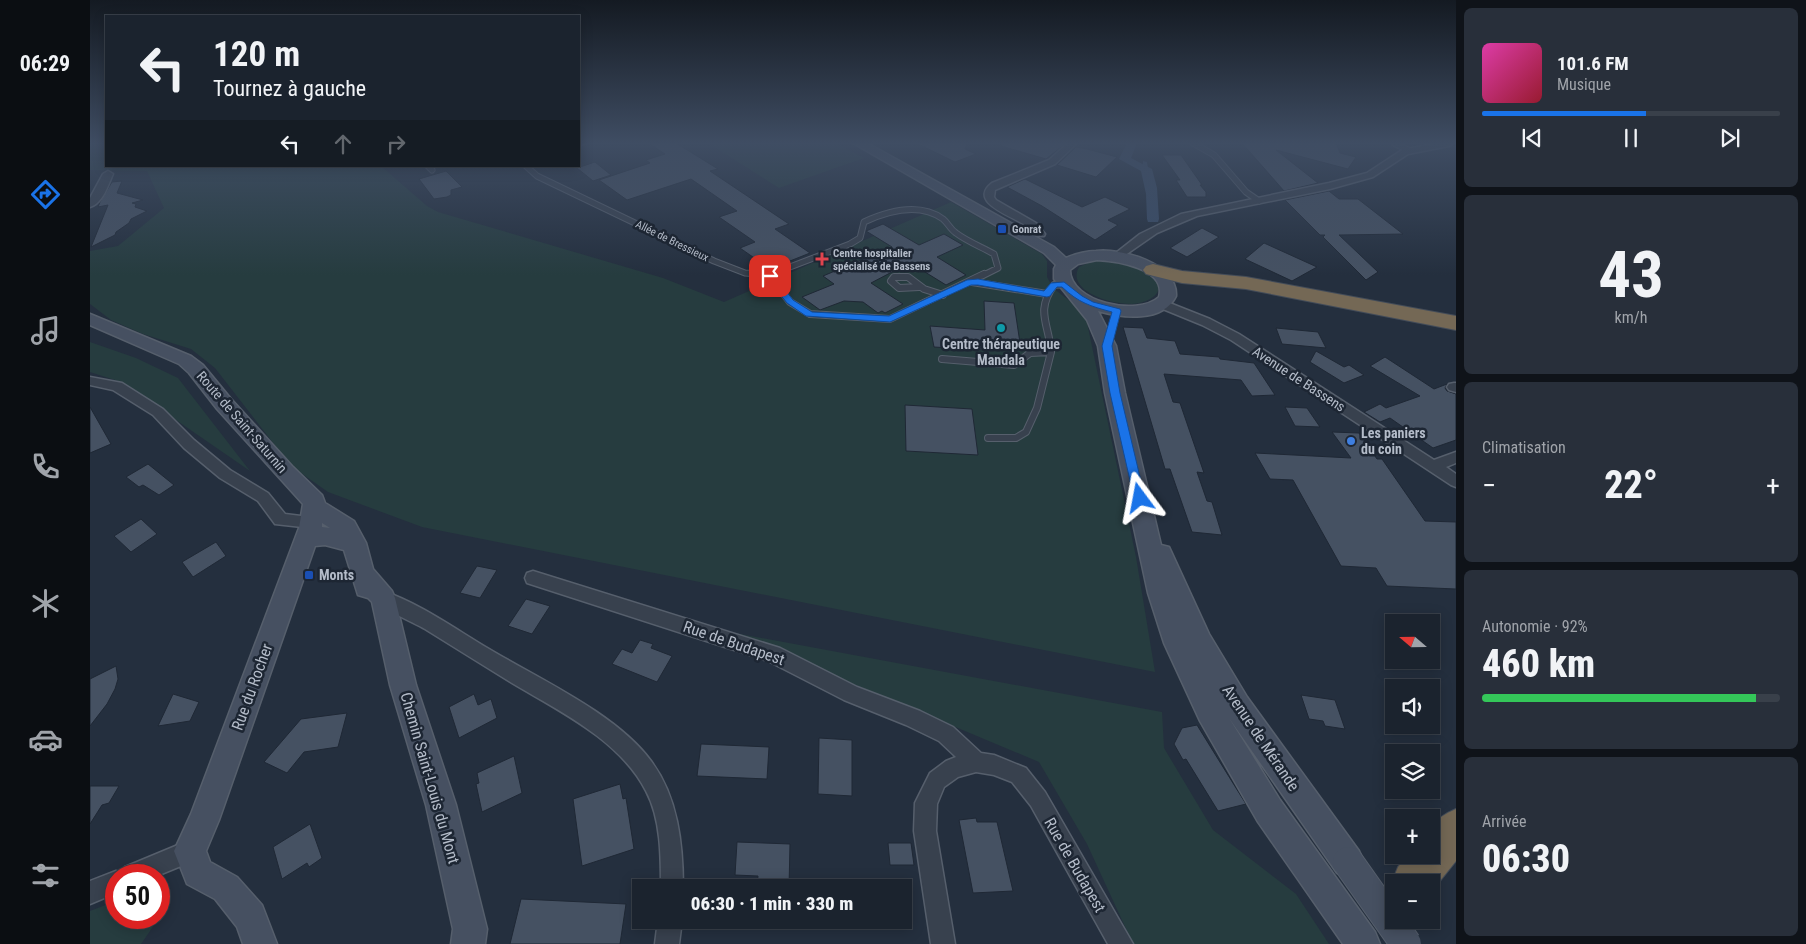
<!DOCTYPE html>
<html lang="fr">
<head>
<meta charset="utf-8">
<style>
  :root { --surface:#1b232e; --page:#282f3a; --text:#f1f3f6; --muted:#a0a4aa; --line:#39404a; --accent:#1a73e8 }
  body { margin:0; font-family:"Roboto Condensed",sans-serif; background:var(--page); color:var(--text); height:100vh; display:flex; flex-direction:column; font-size:19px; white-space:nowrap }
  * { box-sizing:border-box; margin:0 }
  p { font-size:16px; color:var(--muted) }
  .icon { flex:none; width:28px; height:28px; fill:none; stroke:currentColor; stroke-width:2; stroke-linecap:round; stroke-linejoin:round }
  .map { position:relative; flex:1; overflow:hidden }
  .sheet { display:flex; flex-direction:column; gap:8px; padding:8px; background:#0f1319; width:350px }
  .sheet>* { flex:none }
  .guide { position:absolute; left:15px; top:15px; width:475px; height:152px; border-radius:0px; box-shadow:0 2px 12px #0003,0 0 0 1px var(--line); background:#1b232e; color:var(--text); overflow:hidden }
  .needle { width:32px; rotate:290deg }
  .fabs { position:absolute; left:1295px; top:614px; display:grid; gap:10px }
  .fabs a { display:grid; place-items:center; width:55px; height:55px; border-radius:0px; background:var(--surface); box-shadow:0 2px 12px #0003,0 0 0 1px var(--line); font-size:25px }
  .speed { position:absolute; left:15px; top:864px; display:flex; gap:10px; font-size:25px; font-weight:700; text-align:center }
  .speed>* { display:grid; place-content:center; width:65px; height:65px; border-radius:50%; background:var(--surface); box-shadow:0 2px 12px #0003,0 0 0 1px var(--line); line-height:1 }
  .speed .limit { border:8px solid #d22; background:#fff; color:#111 }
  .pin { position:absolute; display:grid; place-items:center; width:42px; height:42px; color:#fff; margin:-21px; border-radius:10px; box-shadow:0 2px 8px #0006 }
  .me { position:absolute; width:55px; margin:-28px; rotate:347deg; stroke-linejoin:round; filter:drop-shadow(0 0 4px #0008) }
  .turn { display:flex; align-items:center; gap:18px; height:105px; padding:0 25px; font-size:22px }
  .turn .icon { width:65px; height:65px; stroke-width:2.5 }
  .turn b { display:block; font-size:35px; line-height:42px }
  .lanes { display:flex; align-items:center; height:48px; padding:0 25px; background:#0003; justify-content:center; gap:25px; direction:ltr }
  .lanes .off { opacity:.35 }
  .big { font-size:38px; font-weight:800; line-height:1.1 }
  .sheet .widget { flex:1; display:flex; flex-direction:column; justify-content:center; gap:8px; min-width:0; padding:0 18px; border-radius:8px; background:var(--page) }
  .sheet .dial { align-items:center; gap:0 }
  .dial b { font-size:65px; line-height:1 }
  .song { display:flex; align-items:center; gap:15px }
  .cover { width:60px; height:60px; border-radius:8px; background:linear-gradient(135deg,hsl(320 70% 55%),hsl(350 70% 35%)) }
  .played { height:5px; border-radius:2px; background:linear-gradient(90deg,var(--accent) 55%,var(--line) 55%) }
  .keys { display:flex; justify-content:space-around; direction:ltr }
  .heat { display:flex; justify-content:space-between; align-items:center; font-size:28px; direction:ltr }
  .charge { height:8px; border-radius:4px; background:linear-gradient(90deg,#34c759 92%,var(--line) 0) }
  .trip { position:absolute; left:542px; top:879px; width:280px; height:50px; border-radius:0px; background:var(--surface); box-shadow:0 2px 12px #0003,0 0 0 1px var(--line); font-weight:800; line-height:50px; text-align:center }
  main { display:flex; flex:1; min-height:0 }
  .tabs { display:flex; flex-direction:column; width:90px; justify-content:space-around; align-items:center; background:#0b0e12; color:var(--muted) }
  .tabs .icon { width:35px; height:35px }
  .tabs .active { color:var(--accent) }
  .tabs b { font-size:22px; color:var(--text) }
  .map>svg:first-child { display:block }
  .green { fill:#263c3f }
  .water { fill:#394c67 }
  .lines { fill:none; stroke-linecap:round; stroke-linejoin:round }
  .canal { fill:#394c67; fill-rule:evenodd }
  .building { fill:#455162; stroke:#1f2835 }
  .lane-far1-casing { stroke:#565f6c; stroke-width:7 }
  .lane-casing { stroke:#565f6c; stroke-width:8 }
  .street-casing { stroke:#565f6c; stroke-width:3 }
  .secondary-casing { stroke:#565f6c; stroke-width:3 }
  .highway-casing { stroke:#434c59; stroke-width:2 }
  .lane-far1 { stroke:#38414e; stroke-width:5 }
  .lane { stroke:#38414e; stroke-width:6 }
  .street { fill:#38414e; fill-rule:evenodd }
  .secondary { fill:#465061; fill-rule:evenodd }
  .highway { fill:#746855; fill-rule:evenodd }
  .secondary-bridge-casing { stroke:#565f6c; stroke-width:32; stroke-linecap:butt }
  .secondary-bridge { stroke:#465061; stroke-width:30 }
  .route { fill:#1a73e8; stroke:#114b97 }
  .transit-dot { fill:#1a4fb4; stroke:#1d2633; stroke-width:2 }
  .health-dot { fill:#e0444e; stroke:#1d2633; stroke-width:2 }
  .culture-dot { fill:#0f9aa8; stroke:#1d2633; stroke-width:2 }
  .shop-dot { fill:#3f7fe0; stroke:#1d2633; stroke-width:2 }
  .labels { text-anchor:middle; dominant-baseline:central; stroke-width:5; stroke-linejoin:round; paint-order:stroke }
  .far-poi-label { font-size:11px; font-weight:bold; fill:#b4bcc9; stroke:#1d2633; text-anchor:start }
  .far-street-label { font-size:11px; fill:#b4bcc9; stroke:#1d2633 }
  .poi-label { font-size:14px; font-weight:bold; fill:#b4bcc9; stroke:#1d2633; text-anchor:start }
  .street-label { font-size:14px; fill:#b4bcc9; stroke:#1d2633 }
  .near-street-label { font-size:16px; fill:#b4bcc9; stroke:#1d2633 }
</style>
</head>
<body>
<main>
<nav class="tabs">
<b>06:29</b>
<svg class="icon active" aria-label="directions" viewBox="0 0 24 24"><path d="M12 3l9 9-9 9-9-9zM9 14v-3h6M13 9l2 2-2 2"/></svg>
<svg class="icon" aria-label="music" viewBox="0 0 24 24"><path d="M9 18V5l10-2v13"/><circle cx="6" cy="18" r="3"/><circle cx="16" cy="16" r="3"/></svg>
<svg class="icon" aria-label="phone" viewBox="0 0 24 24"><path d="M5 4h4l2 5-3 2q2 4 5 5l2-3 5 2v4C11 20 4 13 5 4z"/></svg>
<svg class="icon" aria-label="climate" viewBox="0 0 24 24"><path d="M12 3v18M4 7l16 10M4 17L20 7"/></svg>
<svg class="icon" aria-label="car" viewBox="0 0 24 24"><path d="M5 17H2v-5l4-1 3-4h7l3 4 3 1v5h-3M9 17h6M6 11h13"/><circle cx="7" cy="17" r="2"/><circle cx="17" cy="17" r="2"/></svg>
<svg class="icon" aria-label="filters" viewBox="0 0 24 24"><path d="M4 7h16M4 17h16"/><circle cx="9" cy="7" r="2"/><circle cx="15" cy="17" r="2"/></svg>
</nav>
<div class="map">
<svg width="1366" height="944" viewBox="0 0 1366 944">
  <rect width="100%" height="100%" fill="#242f3e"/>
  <path class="green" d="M0 143H16V166H291L337 206 348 212 573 278 634 302 861 202 952 254 957 261V277L963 288 995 313 1046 557 1065 672 332 527 238 492 201 466 125 368 101 349 53 334 21 320 0 304V251L28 246 74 208 57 171 0 170Z
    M618 143H745L774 158 689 188Z
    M1005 260C1025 261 1044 262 1060 274 1081 290 1060 303 1042 304 1026 304 1008 299 995 290 987 283 984 276 989 267Z
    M0 342 46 358 88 378 160 471 31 382 0 372Z
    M639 632 1072 712 1074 748 1123 830 1206 894 1239 944H1043L997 844 949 762Z
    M26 901V918H69L51 944H0V911Z"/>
  <path class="water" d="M1053 161 1057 162C1059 180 1071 198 1064 219L1061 218C1061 206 1061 193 1058 181 1055 173 1052 169 1053 161Z"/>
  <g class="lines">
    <path class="canal" d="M1037 143H1047L1041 158 1062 169 1067 188 1069 219 1068 222H1058L1057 219 1056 194 1051 171 1029 159Z"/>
  </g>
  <path class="building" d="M558 143H586L628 169 620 171 699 224 685 229 720 253 680 269 650 248 665 242 629 217 647 211 601 179 537 200 509 180 560 163 556 160 575 154Z
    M826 143H877L875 149 886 154 865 162Z
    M912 143H971L975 144 956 159 911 146Z
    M1152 143H1246L1250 153 1266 157 1258 169 1186 150 1228 183 1194 191Z
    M986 147 997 149 1027 157 1006 177 967 165Z
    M1072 155H1091L1112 185H1110L1116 192V197H1097L1086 180H1090Z
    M505 162 521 175 503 181 487 168Z
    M356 171 372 187 361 190V195L357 197 344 199 329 179Z
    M935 179 992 207 1015 197 1040 209 1018 220 1028 225 1005 240 952 206 917 187Z
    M32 181 27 193 53 200 42 203 46 204 45 207 57 211 41 219 39 223 26 232 25 235 1 247 18 205 8 207 10 202 22 182Z
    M1239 191 1249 199H1268L1313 234 1249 235 1288 272 1276 280 1233 237 1235 235H1230L1195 200Z
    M793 224 829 245 854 234 873 245 847 257 876 275 856 285 822 264 802 272 781 283 813 304 795 313 792 311 788 313 773 302 754 301 730 310 712 297 744 284 733 276 802 247 776 231Z
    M1112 228 1129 237 1097 257 1080 248Z
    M1174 243 1227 267 1202 281 1155 259Z
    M894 301 924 303 930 343H911L910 351 844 347 840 326 895 330Z
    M1033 327 1053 328 1057 338 1085 341 1090 354 1129 357 1130 359 1164 363 1185 395 1162 396 1151 380 1074 374 1083 402 1090 403 1114 473 1107 472 1117 501 1122 502 1132 535 1102 532 1080 469H1075Z
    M1186 328 1228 332 1236 348 1192 344Z
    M1226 351 1254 367 1259 365 1274 375 1254 383 1220 362Z
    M1295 357 1344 389 1357 384 1355 388 1357 391 1366 394V440L1343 448 1300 418 1290 422 1274 412 1290 404 1296 408 1330 396 1280 366Z
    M815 405 882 409 888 455 816 451Z
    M0 407 21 444 0 453Z
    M1195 407 1217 408 1230 427 1205 426Z
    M1242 432 1269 433 1287 459H1292L1335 521 1366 522V589L1297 586 1286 568 1251 566 1203 480 1180 479 1165 453 1261 458Z
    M58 464 84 485 69 495 53 485 49 487 36 477Z
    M51 519 67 534 41 552 24 536Z
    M126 542 136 556 103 577 92 562Z
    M387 566 407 570 390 598 370 593Z
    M436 599 460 606 442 634 418 626Z
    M550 640 563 644 561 648 582 656 567 682 522 664 532 649 542 653Z
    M26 666 28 679 25 689 17 704 0 726V679Z
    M83 694 109 702 100 721 68 726Z
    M384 694 388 705 401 699 407 718 369 738 359 707Z
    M1211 695 1245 700 1255 729 1235 726 1233 721 1219 719Z
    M257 713 248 747 214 752 197 773 174 762 211 719Z
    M1107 725 1146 788 1156 804 1128 811 1096 759 1093 760 1084 744 1092 728Z
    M729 738 762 740V796L728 794Z
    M611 744 679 747 677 779 607 776Z
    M424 756 432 793 392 812 386 784 389 783 387 773Z
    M530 784 533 799 536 798 544 849 492 866 483 799Z
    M0 786H29L19 803 12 805 0 824Z
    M886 818 887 822H907L923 891 883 893 869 820Z
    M220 824 232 858 219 867 217 863 192 879 183 847Z
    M647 842 700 844 699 888H667L668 876 645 875Z
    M798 843H821L824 865H800Z
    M431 899 536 904 530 944H420Z"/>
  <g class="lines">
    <defs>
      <path id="lane-far1" d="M1103 143 1124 155 1156 192 1169 201
        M1304 143 1320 151
        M338 166 342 170
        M436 166 447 176 624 261 655 273 679 275
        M679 275 760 244 770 238 774 222C798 211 829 202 853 219 858 223 860 229 866 233 878 242 892 247 904 254L908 268 892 276"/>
      <path id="lane" d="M672 274 679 275
        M679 275 700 302 720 314 800 319 894 274
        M882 282 957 294
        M829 287 809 288 801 281 804 277H818L834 289 853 295
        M852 359 924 365 940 353 961 352C959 323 945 312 964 285L974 284
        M898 438H926L936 432 947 408 961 352"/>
      <path id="street" d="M489 143H496L489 146Z
        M978 143H987L965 164 905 190 904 197 906 200 946 223 955 234 954 236H946C944 233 941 230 938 227 926 217 876 203 902 183L959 160Z
        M1348 143H1363L1359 146 1318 154 1283 177 1240 189 1107 216 1067 233 1031 258H1023L1022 256 1050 234 1091 214 1239 183 1277 173 1312 150Z
        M18 171 23 174C18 185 13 203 0 207V198L13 174Z
        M1072 300 1120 319 1149 334 1344 460 1366 452V463L1356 467 1366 474V487L1361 485 1141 340 1112 325 1068 307 1066 304 1068 301Z
        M0 377 32 383 73 409 104 440 140 470 178 493 195 514 227 518 229 522 227 526 221 528 185 524 168 501 130 478 94 448 63 415 23 390 0 385Z
        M1364 383H1366V392L1359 390 1357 387 1359 384Z
        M443 571 690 648 767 687 830 711 863 727 891 753 904 755 936 768 955 792 1043 944H1018L941 806 922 782 904 775 886 772 868 777 854 787 847 804 846 831 865 944H841L824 831 825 803 840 773 856 761 866 757 849 741 816 725 754 700 678 661 437 583 435 578 437 573Z
        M293 591C331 604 365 629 399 649 449 679 527 714 561 761 588 797 593 844 593 888H571C571 856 571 819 556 791 530 740 469 711 422 683 393 665 364 647 335 629 323 622 289 608 284 598L287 593Z
        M100 840 108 843 111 851 108 859 69 875H26V893L0 904V881L26 871 32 873 35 867Z
        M568 920H592L589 944H565Z"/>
      <path id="secondary" d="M763 143H777L964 247 976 258C985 254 997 251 1006 251 1031 248 1088 263 1086 296 1073 323 1032 318 1008 311L1026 346 1035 393 1071 545 1079 547 1119 634 1157 697 1269 851 1274 862 1269 873 1258 878 1247 873 1139 718 1190 800 1285 932 1290 944H1253L1168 822 1110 721 1074 643 1058 593 1015 393 1008 346 997 320 964 279V269L966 265 954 253ZM1007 260C1026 261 1077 268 1069 297 1047 317 980 302 980 270L988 264Z
        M0 314 101 356 113 365 141 399 202 466 232 495 235 503 264 521 276 543 283 569 302 591 305 598 326 685 366 805 397 929 395 944H361L363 929 336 805 300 685 282 602 278 598 268 595 254 550 235 545 225 546 129 820 116 851 120 862 147 877 172 905 187 944H153L147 927 125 899 97 884 84 851 101 814 209 528 213 504 127 409 99 373 89 364 0 325ZM232 523 240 528 232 527Z"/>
      <path id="highway" d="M1063 264 1092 271 1156 277 1366 316V330L1156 289 1092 283 1056 274 1053 270 1056 266Z
        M1366 809V861L1341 892V882H1304V886L1302 882 1308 867 1318 855H1341C1341 829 1340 820 1366 809Z"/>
    </defs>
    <use href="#lane-far1" class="lane-far1-casing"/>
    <use href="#lane" class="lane-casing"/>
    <use href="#street" class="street-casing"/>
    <use href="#secondary" class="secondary-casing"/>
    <use href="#highway" class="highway-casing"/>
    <use href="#lane-far1" class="lane-far1"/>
    <use href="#lane" class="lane"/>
    <use href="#street" class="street"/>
    <use href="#secondary" class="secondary"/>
    <use href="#highway" class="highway"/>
    <defs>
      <path id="secondary-bridge" d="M1258 862 1316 944"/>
    </defs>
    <use href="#secondary-bridge" class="secondary-bridge-casing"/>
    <use href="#secondary-bridge" class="secondary-bridge"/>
  </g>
  <linearGradient id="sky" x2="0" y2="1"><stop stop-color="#141a22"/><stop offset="0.52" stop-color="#3f4d63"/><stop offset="1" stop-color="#3f4d63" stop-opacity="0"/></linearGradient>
  <rect width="1366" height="275" fill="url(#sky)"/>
  <path class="route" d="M680 273 683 274 703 300 722 312 799 316 877 280 888 279 954 291 961 283 974 282 992 296 1003 302 1030 309 1031 311 1022 346 1030 393 1055 498 1054 501H1045L1044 498 1020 393 1012 346 1022 312C1000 306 989 303 972 287H967L960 296 957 297 888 285H881L800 322 716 316 697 303 675 276Z"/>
  <g class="transit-dot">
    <rect x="907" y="224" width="10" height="10" rx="2.5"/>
    <rect x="214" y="570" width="10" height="10" rx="2.5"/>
  </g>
  <path class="health-dot" d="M729.5 251.5h5v5h5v5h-5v5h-5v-5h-5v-5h5z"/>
  <circle class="culture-dot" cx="911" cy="328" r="5"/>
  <circle class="shop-dot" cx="1261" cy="441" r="5"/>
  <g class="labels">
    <g class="far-poi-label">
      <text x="922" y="229">Gonrat</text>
      <text x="743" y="253">Centre hospitalier<tspan x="743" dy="13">spécialisé de Bassens</tspan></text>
    </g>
    <g class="far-street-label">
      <text transform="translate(582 241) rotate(26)">Allée de Bressieux</text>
    </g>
    <g class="poi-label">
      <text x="911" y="344" text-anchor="middle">Centre thérapeutique<tspan x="911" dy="16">Mandala</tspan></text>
      <text x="1271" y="433">Les paniers<tspan x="1271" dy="16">du coin</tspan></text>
      <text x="229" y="575">Monts</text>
    </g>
    <g class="street-label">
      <text transform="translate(1209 379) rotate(33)">Avenue de Bassens</text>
      <text transform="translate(152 422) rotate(49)">Route de Saint-Saturnin</text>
    </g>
    <g class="near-street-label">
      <text transform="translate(644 643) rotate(19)">Rue de Budapest</text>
      <text transform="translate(162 687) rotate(-70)">Rue du Rocher</text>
      <text transform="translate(1171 738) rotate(56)">Avenue de Mérande</text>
      <text transform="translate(340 778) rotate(74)">Chemin Saint-Louis du Mont</text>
      <text transform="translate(985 865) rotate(60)">Rue de Budapest</text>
    </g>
  </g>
</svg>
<div class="fabs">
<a><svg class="needle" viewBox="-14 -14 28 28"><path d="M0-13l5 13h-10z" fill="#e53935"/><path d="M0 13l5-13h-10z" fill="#a0a4aa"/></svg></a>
<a><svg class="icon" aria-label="sound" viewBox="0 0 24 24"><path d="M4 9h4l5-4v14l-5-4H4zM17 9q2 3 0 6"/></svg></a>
<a><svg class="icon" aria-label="layers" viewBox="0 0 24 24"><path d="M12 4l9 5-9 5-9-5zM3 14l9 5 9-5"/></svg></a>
<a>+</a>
<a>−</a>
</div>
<div class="speed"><div class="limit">50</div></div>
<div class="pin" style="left:680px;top:276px;background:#d93025"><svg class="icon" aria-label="arrive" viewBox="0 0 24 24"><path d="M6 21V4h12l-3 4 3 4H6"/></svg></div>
<svg class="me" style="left:1050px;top:498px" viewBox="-20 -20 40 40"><path d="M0-17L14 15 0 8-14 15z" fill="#1a73e8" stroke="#fff" stroke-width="4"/></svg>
<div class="trip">06:30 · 1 min · 330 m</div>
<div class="guide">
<div class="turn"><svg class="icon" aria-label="left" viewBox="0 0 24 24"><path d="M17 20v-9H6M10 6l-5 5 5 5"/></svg><div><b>120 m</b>Tournez à gauche</div></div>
<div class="lanes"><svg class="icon" aria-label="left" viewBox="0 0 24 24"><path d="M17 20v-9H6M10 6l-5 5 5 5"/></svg><svg class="icon off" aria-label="ahead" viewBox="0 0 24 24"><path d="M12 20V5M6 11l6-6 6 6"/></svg><svg class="icon off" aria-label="right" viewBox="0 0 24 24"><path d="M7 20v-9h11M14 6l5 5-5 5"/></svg></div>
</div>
</div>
<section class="sheet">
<div class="widget">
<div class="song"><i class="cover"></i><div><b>101.6 FM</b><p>Musique</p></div></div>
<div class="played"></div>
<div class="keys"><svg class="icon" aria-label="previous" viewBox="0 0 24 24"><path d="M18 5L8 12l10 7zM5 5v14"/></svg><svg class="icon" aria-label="pause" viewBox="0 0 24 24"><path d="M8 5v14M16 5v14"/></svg><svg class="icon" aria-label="next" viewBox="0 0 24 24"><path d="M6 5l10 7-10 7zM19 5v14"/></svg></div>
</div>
<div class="widget dial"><b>43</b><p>km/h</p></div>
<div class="widget"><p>Climatisation</p>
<div class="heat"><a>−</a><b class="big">22°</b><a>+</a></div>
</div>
<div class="widget"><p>Autonomie · 92%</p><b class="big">460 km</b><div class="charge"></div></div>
<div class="widget"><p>Arrivée</p><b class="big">06:30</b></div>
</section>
</main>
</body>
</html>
